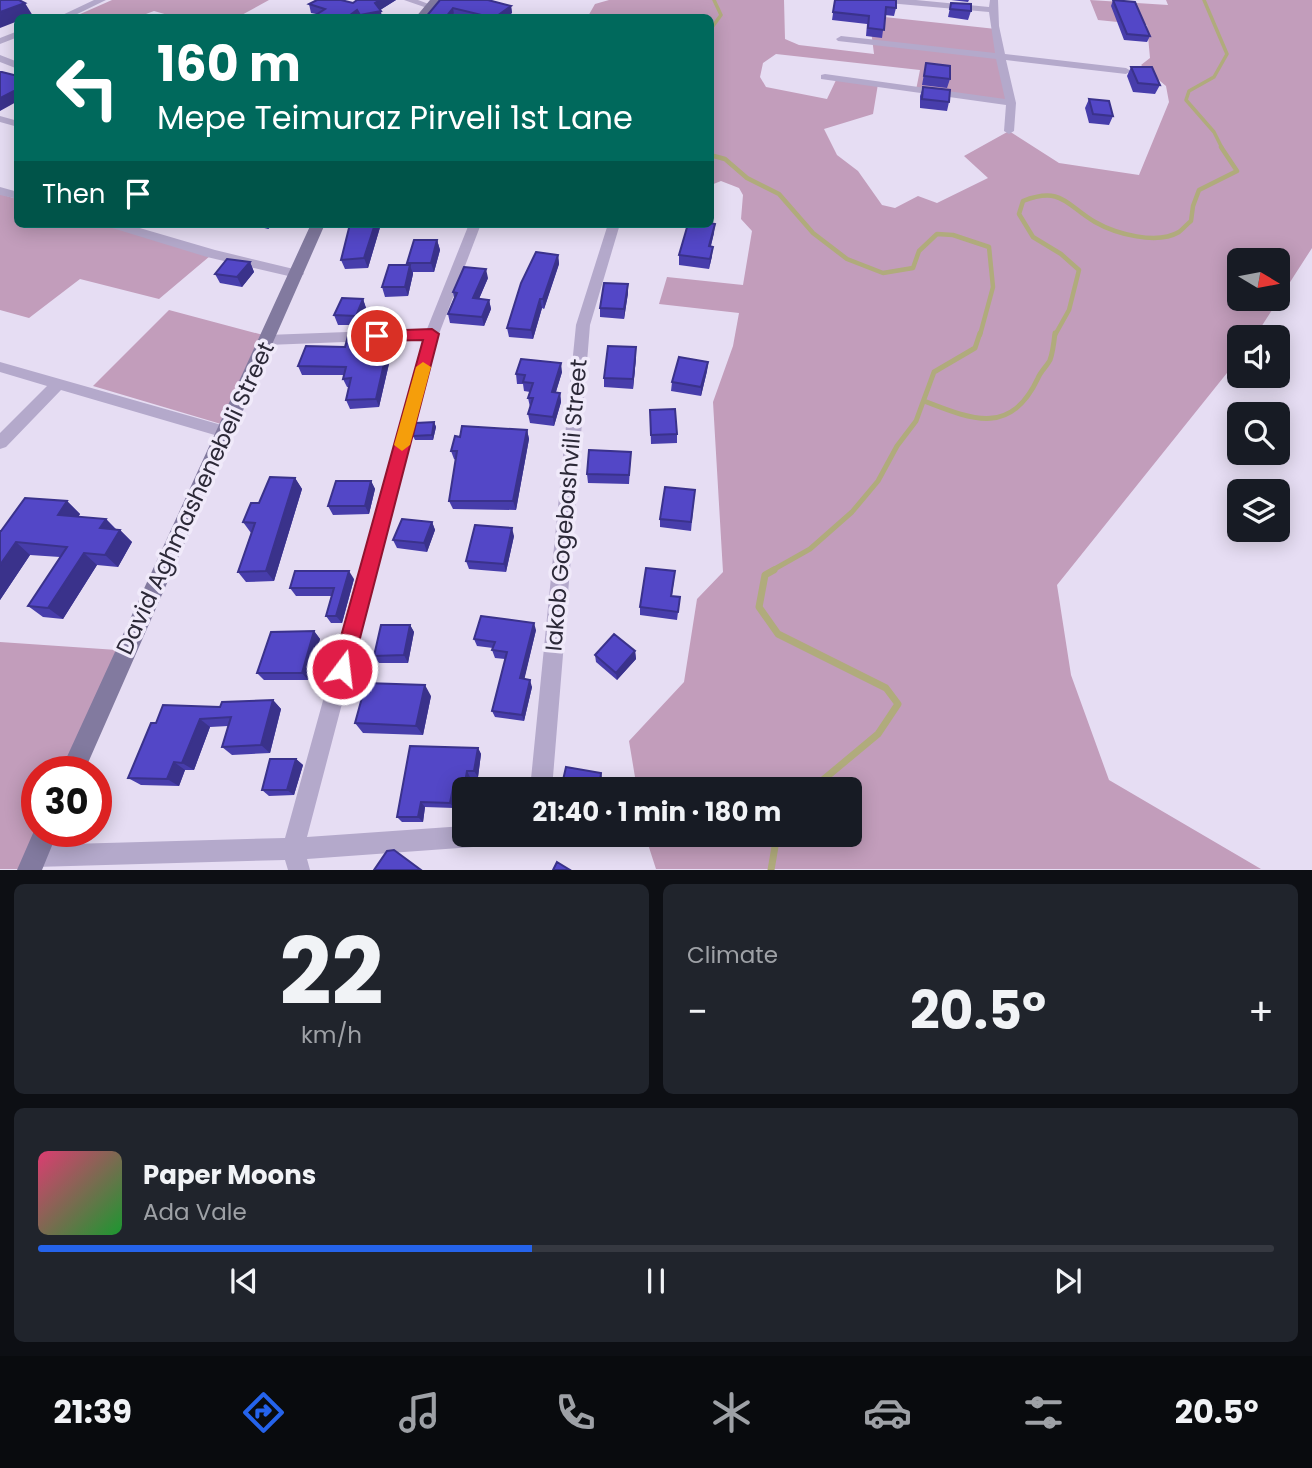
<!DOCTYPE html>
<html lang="en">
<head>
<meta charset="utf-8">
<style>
  :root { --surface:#171b24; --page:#20242c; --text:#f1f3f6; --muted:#9ea1a6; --line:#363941; --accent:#2563eb }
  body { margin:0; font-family:Poppins,sans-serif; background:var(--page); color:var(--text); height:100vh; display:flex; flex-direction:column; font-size:26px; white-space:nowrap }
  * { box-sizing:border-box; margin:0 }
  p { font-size:23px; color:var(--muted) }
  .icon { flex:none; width:38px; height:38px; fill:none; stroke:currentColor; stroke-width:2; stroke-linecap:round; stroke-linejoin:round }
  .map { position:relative; height:870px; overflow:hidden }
  .panel { display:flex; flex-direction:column; gap:14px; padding:14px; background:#0d0f14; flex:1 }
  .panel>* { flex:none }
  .guide { position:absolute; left:14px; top:14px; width:700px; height:214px; border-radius:10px; box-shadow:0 4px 18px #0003; background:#00695c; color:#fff; overflow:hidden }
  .needle { width:46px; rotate:100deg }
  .buttons { position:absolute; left:1227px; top:248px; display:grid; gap:14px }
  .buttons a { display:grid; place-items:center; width:63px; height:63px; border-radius:10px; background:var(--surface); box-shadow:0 4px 18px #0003; font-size:35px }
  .speed { position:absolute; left:21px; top:756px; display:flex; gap:14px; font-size:35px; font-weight:700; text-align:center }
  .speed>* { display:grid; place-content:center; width:91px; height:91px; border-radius:50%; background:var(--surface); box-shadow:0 4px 18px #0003; line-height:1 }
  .speed .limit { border:10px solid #d22; background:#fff; color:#111 }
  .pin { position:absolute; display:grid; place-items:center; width:60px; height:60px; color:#fff; margin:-30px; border:4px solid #fff; border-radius:50%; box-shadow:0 2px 7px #0007 }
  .me { position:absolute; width:77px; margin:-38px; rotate:15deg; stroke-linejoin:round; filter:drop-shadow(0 0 5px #0008) }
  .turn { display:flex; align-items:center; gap:24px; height:147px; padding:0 28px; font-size:32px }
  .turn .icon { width:91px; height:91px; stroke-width:2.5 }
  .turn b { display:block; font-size:49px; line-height:60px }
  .then { display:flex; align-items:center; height:66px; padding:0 28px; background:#0003; gap:14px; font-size:26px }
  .big { font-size:52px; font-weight:700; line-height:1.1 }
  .panel .tile { flex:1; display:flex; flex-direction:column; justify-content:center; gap:10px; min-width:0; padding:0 24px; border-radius:10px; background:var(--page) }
  .panel .dial { align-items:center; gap:0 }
  .dial b { font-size:91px; line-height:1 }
  .song { display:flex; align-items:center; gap:21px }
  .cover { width:84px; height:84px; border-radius:10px; background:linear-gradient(135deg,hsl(340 70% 55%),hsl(130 70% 35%)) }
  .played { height:7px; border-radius:4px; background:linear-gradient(90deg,var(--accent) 40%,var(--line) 40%) }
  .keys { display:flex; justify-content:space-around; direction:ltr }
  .heat { display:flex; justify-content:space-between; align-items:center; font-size:38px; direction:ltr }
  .panel .tiles { flex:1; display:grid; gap:14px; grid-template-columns:1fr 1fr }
  .tile:last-child { grid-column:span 2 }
  .trip { position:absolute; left:452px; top:777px; width:410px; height:70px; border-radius:10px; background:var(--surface); box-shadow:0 4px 18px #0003; font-weight:700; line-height:70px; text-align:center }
  .tabs { display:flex; height:112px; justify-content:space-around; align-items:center; background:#090b0e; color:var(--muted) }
  .tabs .icon { width:49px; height:49px }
  .tabs .current { color:var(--accent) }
  .tabs b { font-size:32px; color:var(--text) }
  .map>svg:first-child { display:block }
  .green { fill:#c29dbb; fill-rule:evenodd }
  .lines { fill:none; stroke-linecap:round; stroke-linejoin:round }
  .stream-far3 { stroke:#b0ab7c; stroke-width:3.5 }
  .stream-far2 { stroke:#b0ab7c; stroke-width:4.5 }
  .stream-far1 { stroke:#b0ab7c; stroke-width:5 }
  .stream { stroke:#b0ab7c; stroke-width:7 }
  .street { fill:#b4a9cb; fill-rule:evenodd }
  .secondary { fill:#827a9f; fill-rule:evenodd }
  .wall { fill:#473dab }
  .shaded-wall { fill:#3a328b }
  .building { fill:#5347c7; stroke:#3a328b; stroke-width:2 }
  .route { fill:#e11d48; stroke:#92132f; stroke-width:2 }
  .slow { fill:#f59e0b }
  .labels { text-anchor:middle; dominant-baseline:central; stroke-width:7; stroke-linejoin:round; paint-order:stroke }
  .street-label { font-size:23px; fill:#2c2938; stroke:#f0eafa }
</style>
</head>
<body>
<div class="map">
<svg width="1312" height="870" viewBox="0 0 1312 870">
  <rect width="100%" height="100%" fill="#e6ddf3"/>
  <path class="green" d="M112 0H269L238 17H175L154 11 138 17 85 18 78 15Z
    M609 0H784L785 39 799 45 874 54 871 30 875 16 996 29 1011 103 916 90 920 70 776 54 763 63 760 77 766 87 827 99 837 78 878 84 873 114 824 129 837 155 858 171 882 205 895 208 918 196 937 203 988 178 964 156 1009 131 1059 163 1139 175 1169 102 1166 86 1141 65 1150 58 1147 25 1098 20 1090 0 1168 5 1166 0H1312V248L1254 338H1239V358L1057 585 1071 675 1109 780 1261 869H656L645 835H849V789H637L629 741 684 682 697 599 723 572 713 402 733 346 739 313 659 304 667 277 743 285 752 231 741 219 743 195 739 188 721 181 711 185 710 18H587L595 4ZM1239 261H1278V299H1239Z
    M0 194 17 199 18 224H105L210 256 159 299 80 279 29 318 0 310Z
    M169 310 263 335 221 424 93 386Z
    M0 642 117 650 63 772H37V830L20 869H0Z"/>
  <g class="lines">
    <path class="stream-far3" d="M1204 0 1227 54 1214 77 1189 91 1186 100 1214 132 1222 148
      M710 30 721 15 714 0"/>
    <path class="stream-far2" d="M710 155 725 159 747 178 779 194 813 233 847 259 883 273 913 268 919 251 937 234 953 235 989 247 993 287 980 335
      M1055 335 1069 310 1079 270 1061 254 1033 237 1019 214 1023 201C1062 186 1066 205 1095 222 1116 234 1157 245 1179 232 1183 229 1187 224 1191 221L1193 206 1199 190 1237 171 1221 147"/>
    <path class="stream-far1" d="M924 401C973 420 1011 436 1038 378 1041 371 1047 366 1050 360 1053 352 1054 342 1055 333
      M771 571 810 549 852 512 878 481 897 446 916 421 934 372 975 348 980 333"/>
    <path class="stream" d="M774 570 765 575 759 607 778 634 886 688 898 704 878 734 812 789
      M771 870 777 835"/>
    <path class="street" d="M94 0H106L69 18H56Z
      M404 0H418L434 6 430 9Z
      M884 0H916L989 7 990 0H998L999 26 1005 54 1126 68 1131 71 1126 74 1006 60 1016 103 1014 131 1009 134 1004 131 1006 105 821 79V75L825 74 1005 99 996 59 838 41 836 39 841 36 995 53 989 12 888 3Z
      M18 31V37L0 44V38Z
      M0 55 18 62V69L0 62Z
      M0 116 18 121V127L0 122Z
      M0 187 18 192V199L0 195Z
      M107 224H126L215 250 302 271 304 274 297 278 207 257 109 227Z
      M469 224H481L439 334 307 837 464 826V835H498L495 843 487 846 307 859 310 870H288L285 860 35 867 27 864 24 856 27 848 35 845 285 838 423 339 267 345 260 340 267 335 427 329Z
      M608 224H620L590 325 552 789H530L576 325Z
      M0 362 225 426 231 428 233 432 231 436 225 438 61 390 6 447 0 449V433L47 386 0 372Z"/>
    <path class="secondary" d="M430 0H440L426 18H415Z
      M311 224H325L84 772H60Z
      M37 824V831H58L42 870H17Z"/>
  </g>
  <path class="wall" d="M396 0 380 10 382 18H311L316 14 311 13 309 4Z
    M440 0 511 6 512 13 504 18H468L454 14Z
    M835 0 896 8 894 16 885 15 882 38 866 36 867 24 832 20Z
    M951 0H969L968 2Z
    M1113 0 1150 36 1147 42 1124 40 1111 6Z
    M951 3 971 11 968 20 948 17Z
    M926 63 950 79 947 88 922 85Z
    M1131 67 1160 85 1155 94 1133 92 1127 76Z
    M923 87 949 102 947 111 920 108V96Z
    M1089 99 1113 116 1109 125 1089 123 1085 108Z
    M253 224H274L268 229 253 225Z
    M381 224 368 268 345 269 341 260Z
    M488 224H507L506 226 488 225Z
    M714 233 711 246 712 256 709 269 679 265V255Z
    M437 240 440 250 434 272H413V274L408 296 385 297 382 287 408 265 407 263Z
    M558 255 559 264 544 309 542 308 533 339 509 337 507 328Z
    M250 262 254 272 242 287 220 283 215 274Z
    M488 278 479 299 489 300 491 309 484 326 450 323 448 314 454 298 453 292Z
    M628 293 624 319 600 317V308Z
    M363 299 366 308 360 325H338L334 315Z
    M370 344 369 346H388L391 355 379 407 350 409 346 400 349 387H347L343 379 344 375H302L298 366 345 347Z
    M636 347V357L633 389 604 387V378Z
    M708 362 707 371 701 396 671 391 672 382Z
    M562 372 556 392 560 393 561 402 554 426 530 423 528 414 530 407 528 398 530 392 524 391 523 384H517L516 374Z
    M650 410 677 434V443L651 444Z
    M434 422 436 427 433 440H415L413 436Z
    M527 430 529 439 516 510 453 509 449 501 456 460 454 459 451 451Z
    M631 452 629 484 588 483 587 474Z
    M295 478 302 489 274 581 246 582 238 572 251 533 243 522 259 503Z
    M371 481 375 489 369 514 333 515 328 506Z
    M694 499 691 531 660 527V519Z
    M67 501 80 514 78 517 106 519 116 529 120 530 132 542 118 567 97 565 63 619 43 617 28 606 60 557 30 555 0 600V531Z
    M432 522 435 530 427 552 397 548 393 540Z
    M514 536 506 572 469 569 466 561Z
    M354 579 342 623H331L326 616 332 596H296L290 588Z
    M674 579 672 596 680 597 677 620 640 615V607Z
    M410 625 414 632 408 663H379L374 656Z
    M536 630 524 679 532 687 524 721 495 717 492 711 505 659 495 658 492 650 493 648 477 646 474 639Z
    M314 631 320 639 308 680H264L257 673Z
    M635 651 636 659 617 680 596 662 595 655Z
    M431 696 423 735 363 733 355 723Z
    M273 700 281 709 270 753 232 755 222 747 228 726 210 727 194 770H185L179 786 141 785 128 778 156 723 220 707Z
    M478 748 481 754 478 777H470L468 789H464V794H456L454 808 425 807 423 822H402L397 817Z
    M296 759 303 765 294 795 269 796 262 790Z"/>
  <path class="shaded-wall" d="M380 0H396L377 12 381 11 382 18H361L360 15Z
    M25 3 33 16 27 18H18V21L0 28V12Z
    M511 6 512 13 504 18H494Z
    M453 8 454 14 451 18H445Z
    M357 10 359 18H346Z
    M18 89V101L0 111V98Z
    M266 224H274L268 229Z
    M375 224H381L368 268 364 258Z
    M715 224 714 233 708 256 709 246Z
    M437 240 440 250 434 272 431 263Z
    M713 247 712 256 709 269 710 259Z
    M558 255 559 264 544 309 543 299Z
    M250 262 254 272 242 287 237 277Z
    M410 265 413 274 408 296 405 287Z
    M486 269 488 278 475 308 473 298Z
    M628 284V293L624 319V309Z
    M363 299 366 308 360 325 356 316Z
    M540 299 542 308 533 339 531 330Z
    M489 300 491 309 484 326 482 317Z
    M366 335 370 344 367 355 364 346Z
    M388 346 391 355 379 407 376 399Z
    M636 347V357L633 389V379Z
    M708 362 707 371 701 396V387Z
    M561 363 562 372 553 401 552 392Z
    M560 393 561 402 554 426 553 417Z
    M434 422 436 427 433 440 432 435Z
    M527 430 529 439 516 510 513 501Z
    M295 478 302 489 274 581 266 571Z
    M371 481 375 489 369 514 365 506Z
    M67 501 80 514 71 527 58 515Z
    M106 519 118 532 100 528Z
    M432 522 435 530 427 552 424 543Z
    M512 528 514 536 506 572 504 564Z
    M120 530 132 542 118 567 105 555Z
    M16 542 30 555 0 600V565Z
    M84 553 97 565 63 619 48 608Z
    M349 571 354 579 342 623 336 616Z
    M534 623 536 630 523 685 520 678Z
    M410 625 414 632 408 663 404 655Z
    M314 631 320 639 308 680 302 673Z
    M635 651 636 659 617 680 616 673Z
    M530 680 532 687 524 721 522 715Z
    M425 685 431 696 423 735 416 726Z
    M273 700 281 709 270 753 261 745Z
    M200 719 210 727 194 770 182 763Z
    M478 748 481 754 478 777 474 771Z
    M296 759 303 765 294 795 287 790Z
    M174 762 185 770 179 786 167 779Z
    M467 771 470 777 468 789H465Z
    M601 773 602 779 601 789H599Z
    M453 788 456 794 454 808 450 803Z
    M421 802 425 807 423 822 418 817Z"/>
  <path class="building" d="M0 0H19L25 3 0 12Z
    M317 0H341L353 3 357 0H380L375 3 381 11 360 15 357 10 346 18H311L325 9 309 4Z
    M440 0H488L511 6 494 18 453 8 445 18H425Z
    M835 0H896V8L886 7 884 30 868 28 869 16 833 12Z
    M1113 0 1135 2 1150 36 1127 34Z
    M951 3 971 4V11L950 9Z
    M926 63 950 66V79L924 76Z
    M1131 67H1152L1160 85 1138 83Z
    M0 72H2L18 76V89L0 98Z
    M923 87 950 90 949 102 922 99Z
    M1089 99 1109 101 1113 116 1093 114Z
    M710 223 715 224 709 246 713 247 710 259 679 255 688 224H710Z
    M350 224H375L364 258 341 260Z
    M414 240H437L431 263H407Z
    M536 252 558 255 543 299H540L531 330 507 328 521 283Z
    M227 259 250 262 237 277 215 274Z
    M389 265H410L405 287H382Z
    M464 267 486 269 473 298 489 300 482 317 448 314 457 293 453 292Z
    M604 283 628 284 624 309 600 308Z
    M342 298 363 299 356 316 334 315Z
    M366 335 364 346H388L376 399 346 400 351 378 343 379 346 367 298 366 306 346 345 347 348 336Z
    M608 346 636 347 633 379 604 378Z
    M679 357 708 362 701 387 672 382Z
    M521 359 561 363 552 392 560 393 553 417 528 414 533 398H528L533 383 523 382 525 375 516 374Z
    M675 409 677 434 651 435 650 410Z
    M434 422 432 435 413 436 416 423Z
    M462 426 527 430 513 501H449L457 451H451L455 436 460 437Z
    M589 450 631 452 629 475 587 474Z
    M270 477 295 478 266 571 238 572 255 523 243 522 251 503H259Z
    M336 481H371L365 506H328Z
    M665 487 695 490 691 522 660 519Z
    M25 498 67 501 58 515 106 519 100 528 120 530 105 555 84 553 48 608 28 606 67 547 16 542 0 565V531H1Z
    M402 519 432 522 424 543 393 540Z
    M475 525 512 528 504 564 466 561Z
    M646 568 675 571 671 596 680 597 678 612 640 607Z
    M295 571H349L336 616H326L334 588H290Z
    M481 616 534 623 520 678 530 680 522 715 492 711 507 652 492 650 495 642 474 639Z
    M381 625H410L404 655 374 656Z
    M314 631 302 673H257L271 632Z
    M614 634 635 651 616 673 595 655Z
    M366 683 425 685 416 726 355 723Z
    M273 700 261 745 222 747 231 717 200 719 182 763 174 762 167 779 128 778 151 723H156L163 705 220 707 222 702Z
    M410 746 478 748 474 771H467L464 788H453L450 803 421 802 418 817H397Z
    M270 759H296L287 790H262Z
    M566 767 601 773 599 789H561Z
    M394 850 421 870H374L387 851Z
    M557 862 570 870H553Z"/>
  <path class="route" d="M432 329 439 334 352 669 349 676 342 678 335 676 332 669 423 340 377 341 370 336 377 331Z"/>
  <path class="slow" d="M423 362 431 367 410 445 402 451 394 445 416 367Z"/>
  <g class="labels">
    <g class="street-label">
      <text transform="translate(195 498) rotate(-65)">David Aghmashenebeli Street</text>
      <text transform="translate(566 505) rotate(-85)">Iakob Gogebashvili Street</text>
    </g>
  </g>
</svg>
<div class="buttons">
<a><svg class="needle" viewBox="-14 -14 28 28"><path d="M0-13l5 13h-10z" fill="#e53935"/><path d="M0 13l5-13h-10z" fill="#9ea1a6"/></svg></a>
<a><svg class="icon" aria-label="sound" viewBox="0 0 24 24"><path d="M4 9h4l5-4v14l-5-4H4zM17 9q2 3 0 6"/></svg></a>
<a><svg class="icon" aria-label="search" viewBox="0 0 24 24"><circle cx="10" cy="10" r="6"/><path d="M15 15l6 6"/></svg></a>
<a><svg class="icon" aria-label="layers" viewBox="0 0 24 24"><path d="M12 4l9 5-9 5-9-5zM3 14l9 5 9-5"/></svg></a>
</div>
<div class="speed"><div class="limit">30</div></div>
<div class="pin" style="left:377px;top:336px;background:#d93025"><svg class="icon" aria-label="arrive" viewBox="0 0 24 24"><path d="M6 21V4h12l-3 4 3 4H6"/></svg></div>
<svg class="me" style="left:342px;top:669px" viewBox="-20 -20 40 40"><circle r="17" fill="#e11d48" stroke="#fff" stroke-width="3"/><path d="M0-11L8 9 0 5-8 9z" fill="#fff"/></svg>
<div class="trip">21:40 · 1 min · 180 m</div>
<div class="guide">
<div class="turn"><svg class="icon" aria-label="left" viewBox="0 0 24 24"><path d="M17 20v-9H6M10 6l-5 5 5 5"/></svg><div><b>160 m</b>Mepe Teimuraz Pirveli 1st Lane</div></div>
<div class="then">Then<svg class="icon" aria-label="arrive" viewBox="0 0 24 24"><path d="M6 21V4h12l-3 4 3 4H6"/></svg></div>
</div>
</div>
<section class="panel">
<div class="tiles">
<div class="tile dial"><b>22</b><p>km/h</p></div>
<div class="tile"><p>Climate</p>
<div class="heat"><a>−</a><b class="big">20.5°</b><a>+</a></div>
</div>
<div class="tile">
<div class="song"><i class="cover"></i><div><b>Paper Moons</b><p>Ada Vale</p></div></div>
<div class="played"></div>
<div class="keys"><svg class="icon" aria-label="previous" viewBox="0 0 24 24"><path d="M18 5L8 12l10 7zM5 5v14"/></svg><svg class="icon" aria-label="pause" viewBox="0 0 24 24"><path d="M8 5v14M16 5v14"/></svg><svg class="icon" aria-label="next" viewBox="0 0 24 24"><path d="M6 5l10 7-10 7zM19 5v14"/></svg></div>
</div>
</div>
</section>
<nav class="tabs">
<b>21:39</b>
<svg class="icon current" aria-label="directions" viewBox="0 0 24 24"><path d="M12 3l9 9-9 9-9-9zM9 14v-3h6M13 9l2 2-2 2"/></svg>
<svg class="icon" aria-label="music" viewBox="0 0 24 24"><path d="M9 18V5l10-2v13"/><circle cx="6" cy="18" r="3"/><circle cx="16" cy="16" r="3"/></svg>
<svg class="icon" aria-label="phone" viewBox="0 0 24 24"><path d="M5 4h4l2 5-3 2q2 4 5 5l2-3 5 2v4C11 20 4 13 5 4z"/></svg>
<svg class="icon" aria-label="climate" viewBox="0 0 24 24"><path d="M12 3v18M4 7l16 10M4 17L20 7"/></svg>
<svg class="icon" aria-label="car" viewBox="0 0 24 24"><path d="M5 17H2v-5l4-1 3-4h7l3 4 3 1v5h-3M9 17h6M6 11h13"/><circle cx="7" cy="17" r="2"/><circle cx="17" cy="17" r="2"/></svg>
<svg class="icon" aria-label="filters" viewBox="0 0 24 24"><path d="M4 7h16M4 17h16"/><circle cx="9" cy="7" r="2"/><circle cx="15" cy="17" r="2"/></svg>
<b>20.5°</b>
</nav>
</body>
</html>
